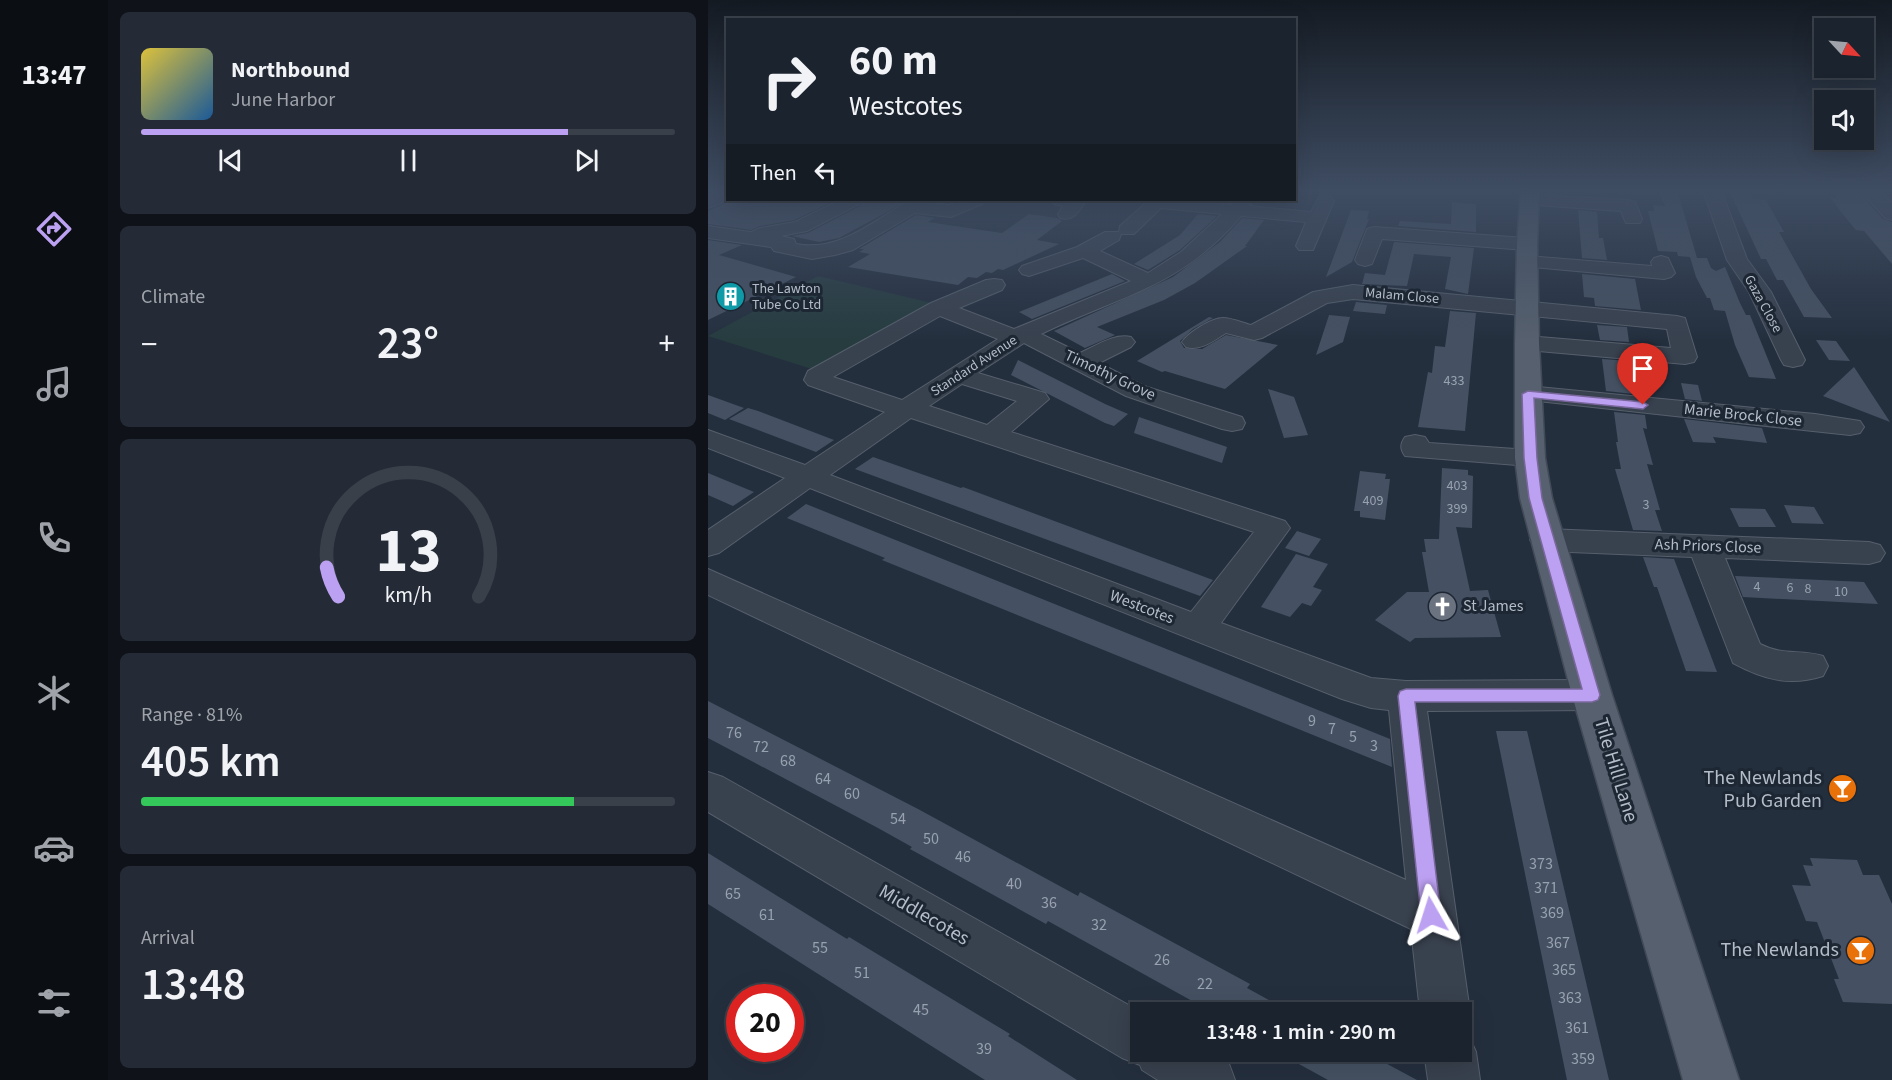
<!DOCTYPE html>
<html lang="en">
<head>
<meta charset="utf-8">
<style>
  :root { --surface:#1b232e; --page:#242b36; --text:#f1f3f6; --muted:#a0a4aa; --line:#39404a; --accent:#bca0f2 }
  body { margin:0; font-family:"Source Sans 3",sans-serif; background:var(--page); color:var(--text); height:100vh; display:flex; flex-direction:column; font-size:22px; white-space:nowrap }
  * { box-sizing:border-box; margin:0 }
  p { font-size:20px; color:var(--muted) }
  .icon { flex:none; width:33px; height:33px; fill:none; stroke:currentColor; stroke-width:2; stroke-linecap:round; stroke-linejoin:round }
  .map { position:relative; flex:1; overflow:hidden }
  .panel { display:flex; flex-direction:column; gap:12px; padding:12px; background:#0f1319; width:600px }
  .panel>* { flex:none }
  .guide { position:absolute; left:18px; top:18px; width:570px; height:183px; border-radius:0px; box-shadow:0 6px 24px #0002,0 0 0 2px var(--line); background:#1b232e; color:var(--text); overflow:hidden }
  .needle { width:39px; rotate:116deg }
  .fabs { position:absolute; left:1106px; top:18px; display:grid; gap:12px }
  .fabs a { display:grid; place-items:center; width:60px; height:60px; border-radius:0px; background:var(--surface); box-shadow:0 6px 24px #0002,0 0 0 2px var(--line); font-size:30px }
  .speed { position:absolute; left:18px; top:984px; display:flex; gap:12px; font-size:30px; font-weight:700; text-align:center }
  .speed>* { display:grid; place-content:center; width:78px; height:78px; border-radius:50%; background:var(--surface); box-shadow:0 6px 24px #0002,0 0 0 2px var(--line); line-height:1 }
  .speed .limit { border:9px solid #d22; background:#fff; color:#111 }
  .pin { position:absolute; display:grid; place-items:center; width:51px; height:51px; color:#fff; margin:-62px -26px; border-radius:50% 50% 50% 0; rotate:-45deg; box-shadow:0 0 6px #0007 }
  .pin .icon { rotate:45deg }
  .me { position:absolute; width:66px; margin:-33px; rotate:354deg; stroke-linejoin:round; filter:drop-shadow(0 0 4px #0008) }
  .turn { display:flex; align-items:center; gap:21px; height:126px; padding:0 24px; font-size:27px }
  .turn .icon { width:78px; height:78px; stroke-width:2.5 }
  .turn b { display:block; font-size:42px; line-height:51px }
  .then { display:flex; align-items:center; height:57px; padding:0 24px; background:#0003; gap:12px; font-size:22px }
  .big { font-size:45px; font-weight:600; line-height:1.1 }
  .panel .widget { flex:1; display:flex; flex-direction:column; justify-content:center; gap:9px; min-width:0; padding:0 21px; border-radius:9px; background:var(--page) }
  .panel .dial { align-items:center; gap:0 }
  .dial svg { height:156px; overflow:visible; fill:none; stroke:var(--line); stroke-width:7; stroke-linecap:round; text-anchor:middle }
  .dial text { fill:var(--text); stroke:none }
  .song { display:flex; align-items:center; gap:18px }
  .cover { width:72px; height:72px; border-radius:9px; background:linear-gradient(135deg,hsl(50 70% 55%),hsl(210 70% 35%)) }
  .played { height:6px; border-radius:3px; background:linear-gradient(90deg,var(--accent) 80%,var(--line) 80%) }
  .keys { display:flex; justify-content:space-around; direction:ltr }
  .heat { display:flex; justify-content:space-between; align-items:center; font-size:33px; direction:ltr }
  .charge { height:9px; border-radius:4px; background:linear-gradient(90deg,#34c759 81%,var(--line) 0) }
  .trip { position:absolute; left:422px; top:1002px; width:342px; height:60px; border-radius:0px; background:var(--surface); box-shadow:0 6px 24px #0002,0 0 0 2px var(--line); font-weight:600; line-height:60px; text-align:center }
  main { display:flex; flex:1; min-height:0 }
  .tab-bar { display:flex; flex-direction:column; width:108px; justify-content:space-around; align-items:center; background:#0b0e12; color:var(--muted) }
  .tab-bar .icon { width:42px; height:42px }
  .tab-bar .active { color:var(--accent) }
  .tab-bar b { font-size:27px; color:var(--text) }
  .map>svg:first-child { display:block }
  .green { fill:#263c3f }
  .building { fill:#455162 }
  .lines { fill:none; stroke-linecap:round; stroke-linejoin:round }
  .minor-casing { stroke:#565f6c; stroke-width:2 }
  .major-casing { stroke:#414a57; stroke-width:3 }
  .minor { fill:#38414e; fill-rule:evenodd }
  .major { fill:#56606e; fill-rule:evenodd }
  .route { fill:#bca0f2; stroke:#7a689d; stroke-width:1.5 }
  .labels { text-anchor:middle; dominant-baseline:central; stroke-width:6; stroke-linejoin:round; paint-order:stroke }
  .far-poi-label { font-size:14px; fill:#b4bcc9; stroke:#1d2633; text-anchor:start }
  .far-street-label { font-size:14px; fill:#b4bcc9; stroke:#1d2633 }
  .number-label { font-size:14px; fill:#98a1af }
  .street-label { font-size:16px; fill:#b4bcc9; stroke:#1d2633 }
  .poi-label { font-size:16px; fill:#b4bcc9; stroke:#1d2633; text-anchor:start }
  .near-number-label { font-size:16px; fill:#98a1af }
  .near-street-label { font-size:20px; fill:#b4bcc9; stroke:#1d2633 }
  .near-poi-label { font-size:20px; fill:#b4bcc9; stroke:#1d2633; text-anchor:end }
</style>
</head>
<body>
<main>
<nav class="tab-bar">
<b>13:47</b>
<svg class="icon active" aria-label="directions" viewBox="0 0 24 24"><path d="M12 3l9 9-9 9-9-9zM9 14v-3h6M13 9l2 2-2 2"/></svg>
<svg class="icon" aria-label="music" viewBox="0 0 24 24"><path d="M9 18V5l10-2v13"/><circle cx="6" cy="18" r="3"/><circle cx="16" cy="16" r="3"/></svg>
<svg class="icon" aria-label="phone" viewBox="0 0 24 24"><path d="M5 4h4l2 5-3 2q2 4 5 5l2-3 5 2v4C11 20 4 13 5 4z"/></svg>
<svg class="icon" aria-label="climate" viewBox="0 0 24 24"><path d="M12 3v18M4 7l16 10M4 17L20 7"/></svg>
<svg class="icon" aria-label="car" viewBox="0 0 24 24"><path d="M5 17H2v-5l4-1 3-4h7l3 4 3 1v5h-3M9 17h6M6 11h13"/><circle cx="7" cy="17" r="2"/><circle cx="17" cy="17" r="2"/></svg>
<svg class="icon" aria-label="filters" viewBox="0 0 24 24"><path d="M4 7h16M4 17h16"/><circle cx="9" cy="7" r="2"/><circle cx="15" cy="17" r="2"/></svg>
</nav>
<section class="panel">
<div class="widget">
<div class="song"><i class="cover"></i><div><b>Northbound</b><p>June Harbor</p></div></div>
<div class="played"></div>
<div class="keys"><svg class="icon" aria-label="previous" viewBox="0 0 24 24"><path d="M18 5L8 12l10 7zM5 5v14"/></svg><svg class="icon" aria-label="pause" viewBox="0 0 24 24"><path d="M8 5v14M16 5v14"/></svg><svg class="icon" aria-label="next" viewBox="0 0 24 24"><path d="M6 5l10 7-10 7zM19 5v14"/></svg></div>
</div>
<div class="widget"><p>Climate</p>
<div class="heat"><a>−</a><b class="big">23°</b><a>+</a></div>
</div>
<div class="widget dial"><svg viewBox="0 0 100 80">
<path d="M14 69A42 42 0 1 1 86 69"/>
<path d="M14 69A42 42 0 0 1 8 54" stroke="#bca0f2"/>
<text x="50" y="56" font-size="32" font-weight="700">13</text>
<text x="50" y="72" font-size="11">km/h</text>
</svg></div>
<div class="widget"><p>Range · 81%</p><b class="big">405 km</b><div class="charge"></div></div>
<div class="widget"><p>Arrival</p><b class="big">13:48</b></div>
</section>
<div class="map">
<svg width="1184" height="1080" viewBox="0 0 1184 1080">
  <rect width="100%" height="100%" fill="#242f3e"/>
  <path class="green" d="M110 276 228 304 107 370 0 336Z"/>
  <path class="building" d="M1021 190H1040L1045 199 1058 200 1076 232H1071L1103 289 1124 318 1096 317 1075 280H1069L1058 259H1053Z
    M951 192 970 193 989 258H999L1003 268 1008 271 1017 267 1032 303 1038 315H1042L1068 379 1041 377 1027 345 1017 311 1006 310 1002 298H999L988 277 982 257 970 256 969 252 950 251 940 211H946L945 205 957 206Z
    M1125 192 1152 193 1175 219 1184 222V264L1156 231 1148 230 1133 212 1122 197 1129 198Z
    M24 200H128L86 220 52 226 43 230 0 224V211Z
    M156 200H201L131 238 111 242 84 236 100 233 152 206Z
    M744 202 768 204V232L690 226 692 221 743 224Z
    M643 210 661 211 659 219H661L644 262 618 277Z
    M870 210 889 212 891 238H895L899 260 874 258Z
    M321 214 349 218 354 221 329 240 351 244 295 270 290 269 284 273 278 272 269 278 260 277 250 285 140 267 162 254 151 252 156 249H151L208 215 227 218 220 222 294 233Z
    M490 214 509 216 472 250 440 270 426 264 472 235Z
    M534 218 556 220 537 246H539L487 283 456 300 389 327 407 335 377 348 346 331 465 277 512 242Z
    M0 240 34 245 11 255 88 277 0 320Z
    M686 242 766 248 760 294 737 289 743 257 706 254 699 286 654 284 657 273 677 275Z
    M404 274 417 281 324 319 311 312Z
    M874 274 927 279 933 310 887 306 886 298 876 297Z
    M648 302 679 305 677 314 645 311Z
    M742 311 768 313 757 431 710 427 720 372 724 373 727 346 737 347Z
    M621 315 642 317 635 342 608 355Z
    M501 317 505 318 485 329 472 341 476 348 494 349 518 335 570 345 517 389 457 371 454 372 429 361Z
    M889 325 919 327 921 342 892 340Z
    M1108 340 1128 341 1142 361 1121 360Z
    M894 359 922 361 928 385 933 386 935 395 898 391Z
    M310 360 397 404 420 414 406 426 397 423 303 375Z
    M1146 367 1182 422 1115 396Z
    M973 383 990 385 994 401 977 399Z
    M560 389 586 397 600 435 576 438Z
    M0 395 36 408 17 420 0 413Z
    M40 408 50 411 126 440 108 452 21 419Z
    M906 412 937 415 939 429 935 428 945 465 939 464 952 510H947L954 531 925 530 907 469H913L908 442H910Z
    M431 417 519 447 514 463 426 433Z
    M976 419 1054 428 1059 443 1005 437 1008 443 985 442Z
    M165 457 253 488 255 487 505 580 492 596 147 469Z
    M734 468 760 470V475L765 476 764 528 748 527 762 591 780 590 793 637 707 638 702 642 667 620 699 592H721L714 552H718L716 539H731Z
    M652 471 678 474 677 479H682L677 520 652 517V511H646Z
    M0 473 12 478 46 492 25 506 0 495Z
    M98 504 682 739 684 767 174 560 177 558 79 518Z
    M1076 505 1106 507 1116 524 1084 523Z
    M1022 508 1057 509 1068 527H1031Z
    M589 531 613 539 601 556 577 548Z
    M588 554 620 564 605 587 614 590 603 606 594 603 582 617 553 607Z
    M935 557 966 559 1009 672 978 671 949 587H946Z
    M1027 576 1156 582 1170 604 1035 597Z
    M0 701 210 809 370 896 372 892 542 984 539 988 583 1012H504L340 921 338 924 202 849 204 847 170 828 0 738Z
    M788 731H819L901 1080H859Z
    M0 853 139 939 141 937 302 1034 300 1036 369 1080H277L0 904Z
    M1102 858 1149 860 1155 875H1171L1184 904V1004L1135 1002 1126 979H1131L1109 922 1098 921 1084 885 1103 886 1095 865 1105 866Z
    M569 1052H657L709 1080H620Z"/>
  <g class="lines">
    <defs>
      <path id="minor" d="M12 190H20L21 200 0 208V196Z
        M995 190H1013L1039 259 1063 292 1097 360 1094 365 1085 367 1076 365 1073 360 1041 292 1019 260Z
        M1152 190H1171L1184 203V220L1177 218Z
        M820 195 921 200 927 202 934 219 932 223H918L913 211 814 204 811 200 814 196Z
        M617 196 623 197 626 201 605 250H591L588 246 598 222 533 216C472 288 413 295 333 334L372 353C388 346 406 333 423 337L427 342 423 347 391 363 436 386 534 417 537 423 534 429 524 431 514 429 418 396 316 343 270 373 337 393 341 399 303 432 577 521 582 528 513 623 663 678 698 681 884 680 897 684 903 695 897 706 884 710 719 711 762 1012 753 1030V1012H712L703 929 0 595V569L698 880 681 710 663 708 634 699 102 488 11 553 0 556V530L77 478 0 448V430L97 465 177 412 100 385 96 380 100 371 223 303 278 280 286 279 294 280 297 285 294 290 251 308 306 329 423 281 375 258 321 276 314 274 311 270 314 266 369 247 397 232H411L412 226 441 200H479L523 204 527 200H545L541 206 603 212 611 197ZM453 208 514 214 473 252 440 273 392 251 411 240 413 234H426ZM232 316 290 339 194 400 125 377ZM254 384 309 401 279 425 221 406ZM203 418 546 532 483 612 122 475Z
        M132 200H154L151 204 99 231 73 236 86 239 88 244C130 252 163 223 197 203L204 201 241 205 254 200H277L274 204 243 217 207 213 145 250 127 255 104 259 66 251 63 247 0 238V226L43 232 52 228 87 222Z
        M343 200H371L376 204C369 214 365 221 352 218L350 214 355 206 346 204Z
        M666 227 819 238 826 240 829 244 826 248 819 250 674 239 664 264 657 266 650 264 647 260 659 229Z
        M819 256 944 266 943 262 946 258 953 256 960 258 967 273 963 277 956 279 812 266 809 262 812 258Z
        M645 285 969 316 977 318 989 357 986 362 977 364 819 350 811 348 807 343 811 338 819 336 963 348 959 329 645 299 619 303 554 338 546 340 518 333C505 341 493 351 478 347L474 342C480 333 503 318 515 318 524 318 535 323 543 325L605 292Z
        M820 386 1107 414 1152 421 1156 427 1152 433 1142 435 811 399 807 394 811 389Z
        M707 435 717 437 721 443 822 450 832 452 836 458 832 464 822 466 697 456C692 449 692 444 697 437Z
        M838 529 1161 542 1172 545 1177 553 1172 561 1161 564 1017 558 1052 644C1075 656 1092 649 1115 656L1120 666 1115 676C1081 687 1055 679 1025 663L984 557 838 551 827 547 822 540 827 533Z
        M0 772 15 777 433 1012 432 1052H502L520 1061 527 1080H450L434 1070 432 1065 414 1058 0 812Z
        M753 1031 760 1034 768 1052 772 1080H720L716 1052H753Z"/>
      <path id="major" d="M813 190H831L829 244 831 343 837 458 844 498 904 695 1031 1080H975L864 695 812 498 807 458V343L809 244Z"/>
    </defs>
    <use href="#minor" class="minor-casing"/>
    <use href="#major" class="major-casing"/>
    <use href="#minor" class="minor"/>
    <use href="#major" class="major"/>
  </g>
  <linearGradient id="sky" x2="0" y2="1"><stop stop-color="#141a22"/><stop offset="0.56" stop-color="#3f4d63"/><stop offset="1" stop-color="#3f4d63" stop-opacity="0"/></linearGradient>
  <rect width="1184" height="341" fill="url(#sky)"/>
  <path class="route" d="M820 391 935 402 940 405 935 409 826 398 829 458 834 498 892 695 890 700 884 702H707L733 915 731 922 723 925 716 922 713 915 690 696 692 691 698 689H874L821 498 816 458 814 394Z"/>
  <defs>
    <symbol id="building-disc" viewBox="-11 -11 22 22"><circle r="9.5" fill="#0f9aa8" stroke="#1d2633"/><path d="M-4-6H4V6H1V3H-1V6H-4ZM-2.5-4.3h1.7v1.8h-1.7ZM.8-4.3h1.7v1.8H.8ZM-2.5-1h1.7V.8h-1.7ZM.8-1h1.7V.8H.8Z" fill="#fff"/></symbol>
    <symbol id="church-disc" viewBox="-11 -11 22 22"><circle r="9.5" fill="#6b7280" stroke="#1d2633"/><path d="M-1.2-6h2.4v3.5h3.3v2.4h-3.3V6h-2.4V-.1h-3.3v-2.4h3.3Z" fill="#fff"/></symbol>
    <symbol id="bar-disc" viewBox="-11 -11 22 22"><circle r="9.5" fill="#e8710a" stroke="#1d2633"/><path d="M-6-5H6L.8 .8V4.5H3.5V6h-7V4.5H-.8V.8Z" fill="#fff"/></symbol>
  </defs>
  <g fill-rule="evenodd">
    <use href="#building-disc" x="6" y="280" width="33" height="33"/>
    <use href="#church-disc" x="718" y="590" width="33" height="33"/>
    <use href="#bar-disc" x="1118" y="772" width="33" height="33"/>
    <use href="#bar-disc" x="1136" y="934" width="33" height="33"/>
  </g>
  <g class="labels">
    <g class="far-poi-label">
      <text x="44" y="289">The Lawton<tspan x="44" dy="16">Tube Co Ltd</tspan></text>
    </g>
    <g class="far-street-label">
      <text transform="translate(694 296) rotate(5)">Malam Close</text>
      <text transform="translate(1055 304) rotate(61)">Gaza Close</text>
      <text transform="translate(266 366) rotate(-33)">Standard Avenue</text>
    </g>
    <g class="number-label">
      <text x="746" y="381">433</text>
      <text x="749" y="486">403</text>
      <text x="665" y="501">409</text>
      <text x="938" y="505">3</text>
      <text x="749" y="509">399</text>
      <text x="1049" y="587">4</text>
      <text x="1082" y="588">6</text>
      <text x="1100" y="589">8</text>
      <text x="1133" y="592">10</text>
    </g>
    <g class="street-label">
      <text transform="translate(402 375) rotate(25)">Timothy Grove</text>
      <text transform="translate(1035 415) rotate(6)">Marie Brock Close</text>
      <text transform="translate(1000 546) rotate(2)">Ash Priors Close</text>
      <text transform="translate(434 607) rotate(21)">Westcotes</text>
    </g>
    <g class="poi-label">
      <text x="755" y="606">St James</text>
    </g>
    <g class="near-number-label">
      <text x="604" y="721">9</text>
      <text x="624" y="729">7</text>
      <text x="26" y="733">76</text>
      <text x="645" y="737">5</text>
      <text x="666" y="746">3</text>
      <text x="53" y="747">72</text>
      <text x="80" y="761">68</text>
      <text x="115" y="779">64</text>
      <text x="144" y="794">60</text>
      <text x="190" y="819">54</text>
      <text x="223" y="839">50</text>
      <text x="255" y="857">46</text>
      <text x="833" y="864">373</text>
      <text x="306" y="884">40</text>
      <text x="838" y="888">371</text>
      <text x="25" y="894">65</text>
      <text x="341" y="903">36</text>
      <text x="844" y="913">369</text>
      <text x="59" y="915">61</text>
      <text x="391" y="925">32</text>
      <text x="850" y="943">367</text>
      <text x="112" y="948">55</text>
      <text x="454" y="960">26</text>
      <text x="856" y="970">365</text>
      <text x="154" y="973">51</text>
      <text x="497" y="984">22</text>
      <text x="862" y="998">363</text>
      <text x="213" y="1010">45</text>
      <text x="869" y="1028">361</text>
      <text x="276" y="1049">39</text>
      <text x="875" y="1059">359</text>
    </g>
    <g class="near-street-label">
      <text transform="translate(908 770) rotate(73)">Tile Hill Lane</text>
      <text transform="translate(216 915) rotate(30)">Middlecotes</text>
    </g>
    <g class="near-poi-label">
      <text x="1114" y="778">The Newlands<tspan x="1114" dy="23">Pub Garden</tspan></text>
      <text x="1131" y="950">The Newlands</text>
    </g>
  </g>
</svg>
<div class="fabs">
<a><svg class="needle" viewBox="-14 -14 28 28"><path d="M0-13l5 13h-10z" fill="#e53935"/><path d="M0 13l5-13h-10z" fill="#a0a4aa"/></svg></a>
<a><svg class="icon" aria-label="sound" viewBox="0 0 24 24"><path d="M4 9h4l5-4v14l-5-4H4zM17 9q2 3 0 6"/></svg></a>
</div>
<div class="speed"><div class="limit">20</div></div>
<div class="pin" style="left:935px;top:405px;background:#d93025"><svg class="icon" aria-label="arrive" viewBox="0 0 24 24"><path d="M6 21V4h12l-3 4 3 4H6"/></svg></div>
<svg class="me" style="left:723px;top:915px" viewBox="-20 -20 40 40"><path d="M0-17L14 15 0 8-14 15z" fill="#bca0f2" stroke="#fff" stroke-width="4"/></svg>
<div class="trip">13:48 · 1 min · 290 m</div>
<div class="guide">
<div class="turn"><svg class="icon" aria-label="right" viewBox="0 0 24 24"><path d="M7 20v-9h11M14 6l5 5-5 5"/></svg><div><b>60 m</b>Westcotes</div></div>
<div class="then">Then<svg class="icon" aria-label="left" viewBox="0 0 24 24"><path d="M17 20v-9H6M10 6l-5 5 5 5"/></svg></div>
</div>
</div>
</main>
</body>
</html>
